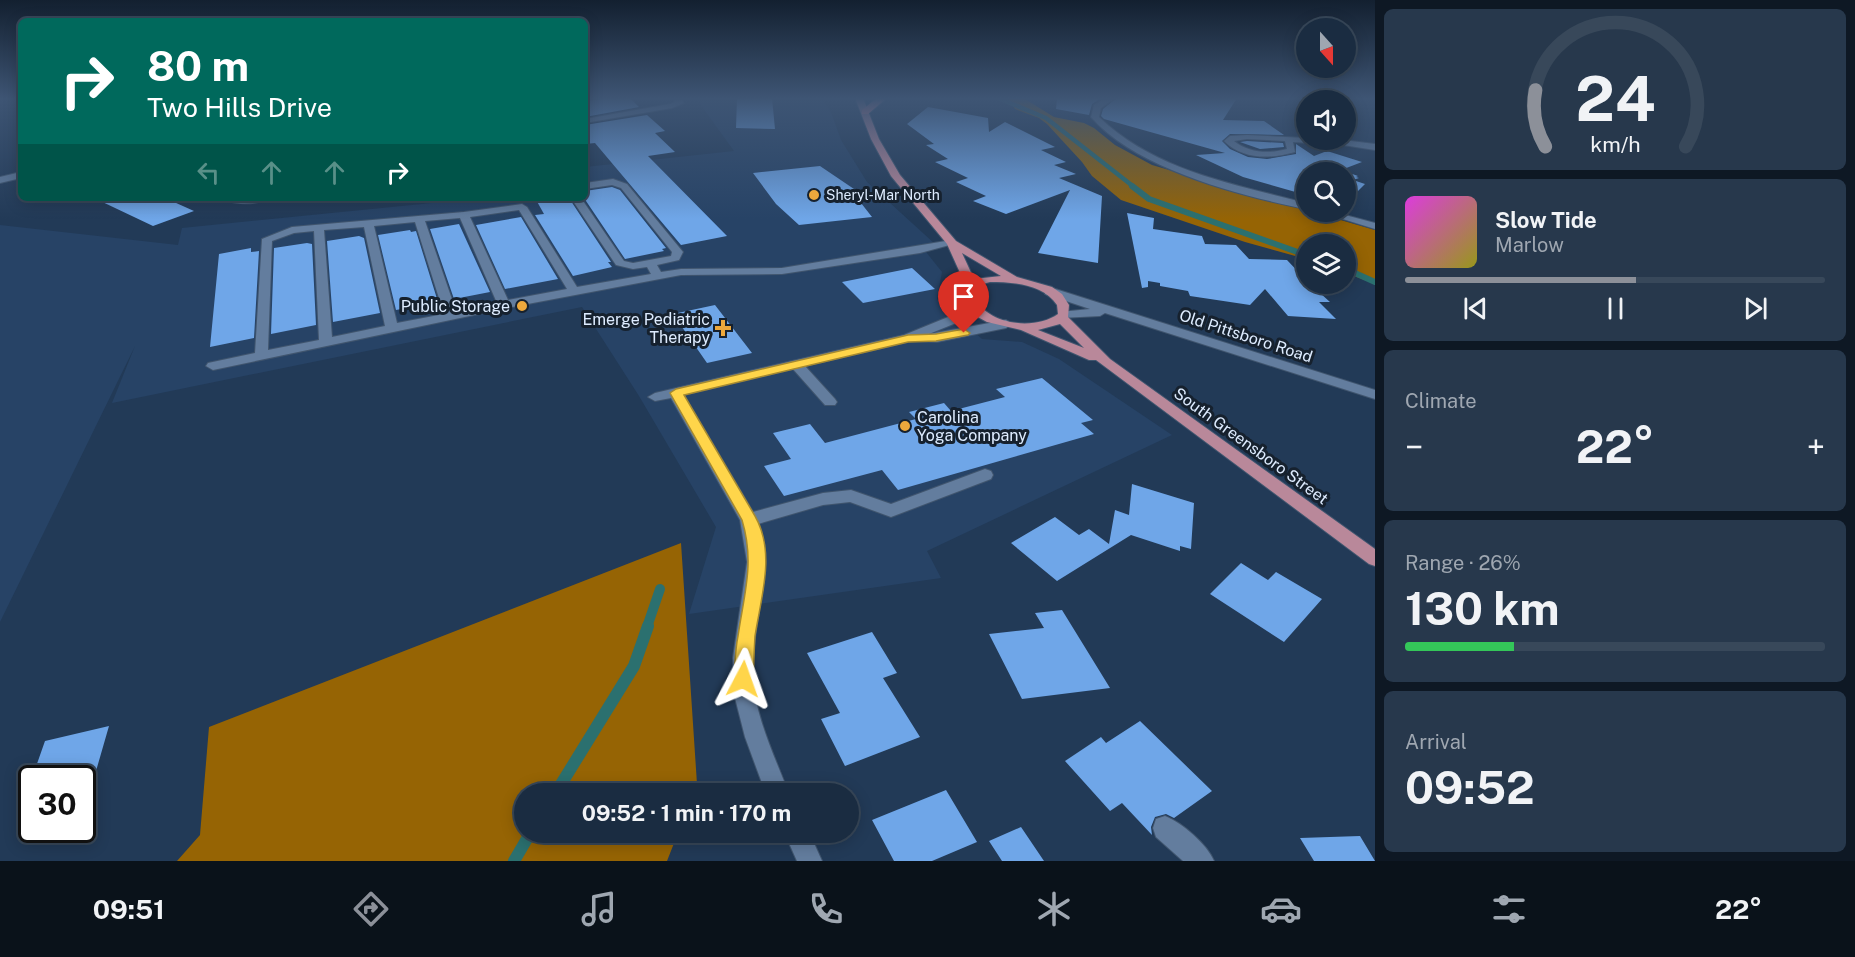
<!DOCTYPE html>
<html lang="en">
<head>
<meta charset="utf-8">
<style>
  :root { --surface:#1a2c41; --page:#27384c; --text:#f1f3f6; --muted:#9fa7b1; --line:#38485a; --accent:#8c9099 }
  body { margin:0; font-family:"Public Sans",sans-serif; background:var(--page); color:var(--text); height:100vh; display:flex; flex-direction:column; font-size:22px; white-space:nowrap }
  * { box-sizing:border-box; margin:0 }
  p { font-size:20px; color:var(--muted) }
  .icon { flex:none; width:33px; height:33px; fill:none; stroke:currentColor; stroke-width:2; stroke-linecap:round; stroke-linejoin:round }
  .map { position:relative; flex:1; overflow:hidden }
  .panel { display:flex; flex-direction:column; gap:9px; padding:9px; background:#0e1824; width:480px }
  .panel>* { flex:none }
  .banner { position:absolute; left:18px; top:18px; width:570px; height:183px; border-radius:9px; box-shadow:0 3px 15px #0003,0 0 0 2px var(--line); background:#00695c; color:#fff; overflow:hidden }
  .needle { width:39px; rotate:159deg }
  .tools { position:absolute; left:1296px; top:18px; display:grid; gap:12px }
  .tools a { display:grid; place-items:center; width:60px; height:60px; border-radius:50%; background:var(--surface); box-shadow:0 3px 15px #0003,0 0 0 2px var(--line); font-size:30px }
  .speed { position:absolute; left:18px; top:765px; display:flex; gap:12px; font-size:30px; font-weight:700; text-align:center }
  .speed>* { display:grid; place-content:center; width:78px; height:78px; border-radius:50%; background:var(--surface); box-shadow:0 3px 15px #0003,0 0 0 2px var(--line); line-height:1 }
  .speed .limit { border:3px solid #111; border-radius:9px; background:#fff; color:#111 }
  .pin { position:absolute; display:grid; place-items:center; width:51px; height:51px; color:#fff; margin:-62px -26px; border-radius:50% 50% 50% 0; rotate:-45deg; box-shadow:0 0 6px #0007 }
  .pin .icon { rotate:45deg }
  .me { position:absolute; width:66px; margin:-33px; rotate:4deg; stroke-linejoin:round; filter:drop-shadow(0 0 4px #0008) }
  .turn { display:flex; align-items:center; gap:21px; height:126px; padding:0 30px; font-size:27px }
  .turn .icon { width:78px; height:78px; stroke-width:2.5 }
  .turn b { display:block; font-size:42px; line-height:51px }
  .lanes { display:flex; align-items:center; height:57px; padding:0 30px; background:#0003; justify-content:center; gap:30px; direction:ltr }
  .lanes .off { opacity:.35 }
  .big { font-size:45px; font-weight:700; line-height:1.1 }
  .panel .tile { flex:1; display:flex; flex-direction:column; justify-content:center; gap:9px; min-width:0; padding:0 21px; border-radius:9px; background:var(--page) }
  .panel .dial { align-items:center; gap:0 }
  .dial svg { height:156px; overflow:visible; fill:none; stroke:var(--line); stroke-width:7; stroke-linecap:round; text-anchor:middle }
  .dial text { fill:var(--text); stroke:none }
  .song { display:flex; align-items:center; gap:18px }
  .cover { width:72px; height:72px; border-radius:9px; background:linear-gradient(135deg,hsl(300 70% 55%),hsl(60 70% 35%)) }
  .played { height:6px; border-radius:3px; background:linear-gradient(90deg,var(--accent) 55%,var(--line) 55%) }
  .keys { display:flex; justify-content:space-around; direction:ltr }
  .heat { display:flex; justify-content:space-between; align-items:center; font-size:33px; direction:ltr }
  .charge { height:9px; border-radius:4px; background:linear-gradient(90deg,#34c759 26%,var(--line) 0) }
  .trip { position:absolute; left:514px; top:783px; width:345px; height:60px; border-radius:30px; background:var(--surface); box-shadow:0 3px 15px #0003,0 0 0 2px var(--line); font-weight:700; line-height:60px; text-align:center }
  .dock { display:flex; height:96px; justify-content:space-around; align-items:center; background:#0a121a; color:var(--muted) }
  .dock .icon { width:42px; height:42px }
  .dock .selected { color:var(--accent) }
  .dock b { font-size:27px; color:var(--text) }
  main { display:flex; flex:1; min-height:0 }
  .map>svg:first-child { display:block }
  .built { fill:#274366 }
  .forest { fill:#966404 }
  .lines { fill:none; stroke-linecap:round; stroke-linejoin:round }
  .stream-far3 { stroke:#2b706f; stroke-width:4.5 }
  .stream-far2 { stroke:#2b706f; stroke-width:6 }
  .stream-far1 { stroke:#2b706f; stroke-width:10 }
  .stream { stroke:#2b706f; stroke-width:12 }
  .building { fill:#6fa6e8 }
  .minor-casing { stroke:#40556e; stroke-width:2 }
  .major-casing { stroke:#40556e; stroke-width:2 }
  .highway-casing { stroke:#40556e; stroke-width:2 }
  .minor { fill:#637d9e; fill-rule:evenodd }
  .major { fill:#b9889a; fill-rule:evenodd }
  .highway { fill:#f38f98; fill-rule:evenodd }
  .route { fill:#ffd54a; stroke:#a68a30; stroke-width:1.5 }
  .poi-dot { fill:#eda83c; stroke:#16212e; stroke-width:2 }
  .labels { text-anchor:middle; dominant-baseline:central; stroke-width:6; stroke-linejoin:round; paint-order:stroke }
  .far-poi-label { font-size:14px; fill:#deecff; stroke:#16212e; text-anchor:start }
  .poi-label { font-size:16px; fill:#deecff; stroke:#16212e; text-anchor:end }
  .street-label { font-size:16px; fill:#deecff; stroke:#16212e }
</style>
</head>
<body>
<main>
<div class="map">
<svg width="1375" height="861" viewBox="0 0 1375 861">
  <rect width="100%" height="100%" fill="#223a57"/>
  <path class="built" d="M701 98H821L831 112 841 140 867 182 935 244 922 247 942 272 937 299 982 339 1022 342 1059 359 1172 435 927 551 941 578 689 614 716 527 639 396 582 307 112 403 135 346 0 622V225L178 245 182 228 482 198H585V167L734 151 700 104Z"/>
  <path class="forest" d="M1008 99H1025L1054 117 1084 123 1094 128 1115 145 1152 165 1375 230V284L1346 273V244H1306V259L1245 242 1121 200 1092 176 1082 162 1047 124 1039 118 1015 109Z
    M681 543 697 784 693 793 525 794V832L678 833 667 861H177L200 835 209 727Z"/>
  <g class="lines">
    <path class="stream-far3" d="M998 98 1046 118 1134 187"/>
    <path class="stream-far2" d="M1132 186 1149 199 1306 255
      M1346 269 1375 282"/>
    <path class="stream-far1" d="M647 627 660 589"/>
    <path class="stream" d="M555 794 634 666 648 626
      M514 861 531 832"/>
  </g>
  <path class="building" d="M610 98H630L639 107 585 117V101Z
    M737 98H772L775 129 736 128Z
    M1057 98H1101L1092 104 1089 115 1056 109Z
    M1117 98H1237L1223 120 1264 121 1284 135 1230 134 1222 141 1230 149 1248 157 1267 159 1296 154V144L1314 156 1327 151 1362 162 1341 170 1358 176 1356 177 1359 178 1353 180 1365 184 1346 203V172H1306V195L1243 177 1196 155 1225 153 1104 119 1101 116 1103 109Z
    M928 107 988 118 989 132 1005 122 1055 147 1041 150 1066 162 1054 165 1076 174 1059 178 1102 196 1098 263 1038 253 1070 190 1006 214 973 201 986 196 956 182 968 178 935 162 948 159 926 145 934 144 907 124Z
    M647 115 665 131 655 133 675 152 648 156 727 236 681 245 595 143 585 144V125Z
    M1247 141 1283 143 1284 147 1260 149 1240 142Z
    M820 166 854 189 861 203 872 217 799 225 776 204 753 173Z
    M612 187 620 190 666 248 662 249 664 251 625 259 584 198 585 191Z
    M94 198H165L194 211 153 226Z
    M535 198H569L611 262H608L612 267 573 276 535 215 544 214Z
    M1127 213 1154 218 1153 229 1202 236 1205 244 1236 245 1249 259 1287 260 1306 280V284H1310L1330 302H1319L1336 319 1288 316 1265 289 1250 305 1190 296 1188 291 1160 286V283L1148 281V287L1142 288Z
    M521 217 558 279 505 289 476 225Z
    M459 224 490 292 454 299 430 229Z
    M410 230 411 232 416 231 438 302 396 310 378 235Z
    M359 236 364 238 380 313 333 322 327 241Z
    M307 243 312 244 316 325 271 334 274 248Z
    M251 248V252L259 251 254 338 210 347 219 254Z
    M912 268 935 289 863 303 842 282Z
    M715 305 752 353 707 363 673 314Z
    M1042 378 1093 420 1081 423 1094 434 898 490 882 470 784 496 764 466 791 459 773 433 810 424 825 443 916 419 909 412 944 403 951 411 1005 397 996 389Z
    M1132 484 1194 503 1191 549 1180 546V551L1131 535 1057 581 1011 543 1055 517 1079 535 1089 529 1109 544 1115 510 1129 515Z
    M1241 563 1268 580 1276 572 1322 599 1284 642 1210 594Z
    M1062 610 1110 688 1022 699 989 634 1044 628 1035 613Z
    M872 632 897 673 883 678 920 737 845 766 821 719 840 713 807 653Z
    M1140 721 1212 791 1174 818 1166 814 1155 817 1151 827 1152 835 1122 803 1110 811 1065 761 1101 737 1106 743Z
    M109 726 94 778H32L45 741Z
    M946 790 977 842 932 861H894L872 820Z
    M1021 827 1044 861H1002L989 841Z
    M1360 836 1375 861H1314L1300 838Z"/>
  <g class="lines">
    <defs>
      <path id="minor" d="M672 98H680L684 103 672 108 585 123V119L670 104 675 102Z
        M1106 98H1115L1101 108 1099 117C1155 171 1234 184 1306 203V209C1241 196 1136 169 1091 117L1094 105Z
        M1247 135 1306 138V140H1343L1375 144V150L1343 145 1293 142 1295 152C1271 159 1243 160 1224 141L1230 136ZM1247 139 1285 141 1287 149C1269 154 1249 153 1234 141Z
        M21 172V178L0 183V177Z
        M613 179 627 184 683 252 679 260 657 265 661 272 681 269 782 268 952 240 957 243 920 253 782 274 681 275 517 306 213 370 206 366 208 363 255 353 262 239 292 227 464 212 522 204 527 207 577 287 651 274 647 267 633 269 616 265 571 198H581L624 261 633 263 671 256 672 252 621 188 612 185 585 189V183ZM519 210 567 289 508 300 470 217ZM460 218 497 303 456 311 425 221ZM415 222 444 314 397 323 374 226ZM364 227 385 326 332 337 324 230ZM314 231 319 340 268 350 272 241 294 233Z
        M220 198H268C258 205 231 205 220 198Z
        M1320 212H1334L1375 223V229Z
        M1049 287 1375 390V399L1105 313 1100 316 1060 318 1058 315 1060 312 1090 309 1045 294V288Z
        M970 300 976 304 961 321 929 334 1006 320 1012 324 1006 328 937 342 912 341 805 366 835 399 837 402 835 405H825L793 369 684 395 753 512 823 493 851 490 891 504 985 469 991 471 993 475 991 479 891 517 850 502 823 505 758 524C774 581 750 624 753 679 756 719 775 757 789 794H766L745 737 734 694 733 658 747 562 740 520 671 398 655 401 648 397 655 393 904 335 953 315 966 301Z
        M1165 816C1182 823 1207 844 1214 861H1183L1156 837 1153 828 1156 819Z
        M784 832H809L822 861H797Z"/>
      <path id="major" d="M855 98H863L879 139 900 175 956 241 1017 277 1052 287 1062 294 1069 305 1068 317 1110 359 1375 549V566L1369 564 1096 360H1089L1021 330 987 322 974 315 965 305 961 290 966 286 947 244 891 176 871 139ZM962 253 1001 276 974 279ZM990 282C1013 282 1043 284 1057 305L1058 314C1033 332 980 324 973 291L983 284ZM1060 324 1084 348 1038 330Z"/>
      <path id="highway" d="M877 98H887L868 114H862V110Z"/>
    </defs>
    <use href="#minor" class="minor-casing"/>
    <use href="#major" class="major-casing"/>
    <use href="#highway" class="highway-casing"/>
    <use href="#minor" class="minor"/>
    <use href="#major" class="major"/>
    <use href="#highway" class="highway"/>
  </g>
  <linearGradient id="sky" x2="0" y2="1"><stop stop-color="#132030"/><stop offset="0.45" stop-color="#3e5574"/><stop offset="1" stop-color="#3e5574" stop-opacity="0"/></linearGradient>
  <rect width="1375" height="219" fill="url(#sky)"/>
  <path class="route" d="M964 329 970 333 968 335 936 341 908 342 684 395 755 516C776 553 761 597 755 636 754 650 754 665 753 679L750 685 743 687 737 685 734 679C735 665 735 650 738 636 744 594 755 563 742 520L670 393 676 389 908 335 936 334Z"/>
  <g class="poi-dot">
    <circle cx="814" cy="195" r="6"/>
    <circle cx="522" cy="306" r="6"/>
    <path d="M720 319h6v6h6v6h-6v6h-6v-6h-6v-6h6z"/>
    <circle cx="905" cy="426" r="6"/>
  </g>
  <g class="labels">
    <g class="far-poi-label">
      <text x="826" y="195">Sheryl-Mar North</text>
    </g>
    <g class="poi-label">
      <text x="510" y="306">Public Storage</text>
      <text x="710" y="319">Emerge Pediatric<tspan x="710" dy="18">Therapy</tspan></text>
      <text x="917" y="417" text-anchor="start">Carolina<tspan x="917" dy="18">Yoga Company</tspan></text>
    </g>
    <g class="street-label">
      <text transform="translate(1246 336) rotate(18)">Old Pittsboro Road</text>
      <text transform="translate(1251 446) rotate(36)">South Greensboro Street</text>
    </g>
  </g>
</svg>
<div class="tools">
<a><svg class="needle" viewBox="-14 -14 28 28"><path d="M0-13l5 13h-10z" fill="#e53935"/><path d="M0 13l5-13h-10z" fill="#9fa7b1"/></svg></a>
<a><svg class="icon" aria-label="sound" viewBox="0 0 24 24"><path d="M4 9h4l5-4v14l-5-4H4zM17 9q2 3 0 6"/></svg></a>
<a><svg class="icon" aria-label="search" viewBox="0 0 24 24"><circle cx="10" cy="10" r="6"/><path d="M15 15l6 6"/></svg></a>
<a><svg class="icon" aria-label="layers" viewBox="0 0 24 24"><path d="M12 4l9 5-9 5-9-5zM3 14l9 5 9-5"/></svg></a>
</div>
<div class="speed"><div class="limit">30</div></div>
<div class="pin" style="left:964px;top:333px;background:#d93025"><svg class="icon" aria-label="arrive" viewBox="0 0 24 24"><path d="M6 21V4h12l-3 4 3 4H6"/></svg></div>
<svg class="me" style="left:743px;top:679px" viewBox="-20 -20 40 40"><path d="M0-17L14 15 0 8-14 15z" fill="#ffd54a" stroke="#fff" stroke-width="4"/></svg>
<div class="trip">09:52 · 1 min · 170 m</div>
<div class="banner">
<div class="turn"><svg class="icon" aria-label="right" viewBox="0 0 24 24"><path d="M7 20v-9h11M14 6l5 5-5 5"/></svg><div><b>80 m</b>Two Hills Drive</div></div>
<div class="lanes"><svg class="icon off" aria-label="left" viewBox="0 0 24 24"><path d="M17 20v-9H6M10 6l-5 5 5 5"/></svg><svg class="icon off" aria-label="ahead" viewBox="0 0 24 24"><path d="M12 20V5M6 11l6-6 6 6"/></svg><svg class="icon off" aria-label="ahead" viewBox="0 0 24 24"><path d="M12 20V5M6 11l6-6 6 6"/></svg><svg class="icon" aria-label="right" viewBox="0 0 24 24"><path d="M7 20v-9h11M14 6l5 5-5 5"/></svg></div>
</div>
</div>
<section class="panel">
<div class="tile dial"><svg viewBox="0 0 100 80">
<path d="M14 69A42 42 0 1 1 86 69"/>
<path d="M14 69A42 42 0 0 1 9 40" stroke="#8c9099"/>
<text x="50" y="56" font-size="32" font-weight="700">24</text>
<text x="50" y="72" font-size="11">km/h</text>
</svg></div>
<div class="tile">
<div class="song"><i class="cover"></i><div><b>Slow Tide</b><p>Marlow</p></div></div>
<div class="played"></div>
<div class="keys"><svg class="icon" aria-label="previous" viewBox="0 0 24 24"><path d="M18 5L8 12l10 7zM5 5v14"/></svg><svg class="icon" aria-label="pause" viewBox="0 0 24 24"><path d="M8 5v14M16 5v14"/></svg><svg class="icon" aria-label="next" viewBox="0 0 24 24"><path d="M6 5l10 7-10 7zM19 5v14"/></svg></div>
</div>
<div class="tile"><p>Climate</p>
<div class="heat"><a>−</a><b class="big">22°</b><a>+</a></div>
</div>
<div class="tile"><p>Range · 26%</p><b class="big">130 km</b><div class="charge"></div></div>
<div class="tile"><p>Arrival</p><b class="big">09:52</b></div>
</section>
</main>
<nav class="dock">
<b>09:51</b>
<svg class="icon selected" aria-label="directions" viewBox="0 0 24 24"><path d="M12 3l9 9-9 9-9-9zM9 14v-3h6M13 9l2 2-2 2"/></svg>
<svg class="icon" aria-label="music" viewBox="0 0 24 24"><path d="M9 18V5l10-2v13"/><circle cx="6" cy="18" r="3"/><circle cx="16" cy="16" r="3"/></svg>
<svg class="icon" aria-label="phone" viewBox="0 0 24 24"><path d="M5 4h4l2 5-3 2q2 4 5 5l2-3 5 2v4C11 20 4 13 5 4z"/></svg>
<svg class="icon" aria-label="climate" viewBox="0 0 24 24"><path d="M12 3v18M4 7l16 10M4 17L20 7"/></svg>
<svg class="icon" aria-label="car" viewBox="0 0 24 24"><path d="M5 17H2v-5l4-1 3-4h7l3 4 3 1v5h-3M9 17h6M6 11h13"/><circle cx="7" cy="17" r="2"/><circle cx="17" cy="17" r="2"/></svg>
<svg class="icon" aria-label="filters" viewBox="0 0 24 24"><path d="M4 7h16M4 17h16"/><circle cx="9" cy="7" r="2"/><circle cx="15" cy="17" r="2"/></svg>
<b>22°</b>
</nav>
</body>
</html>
